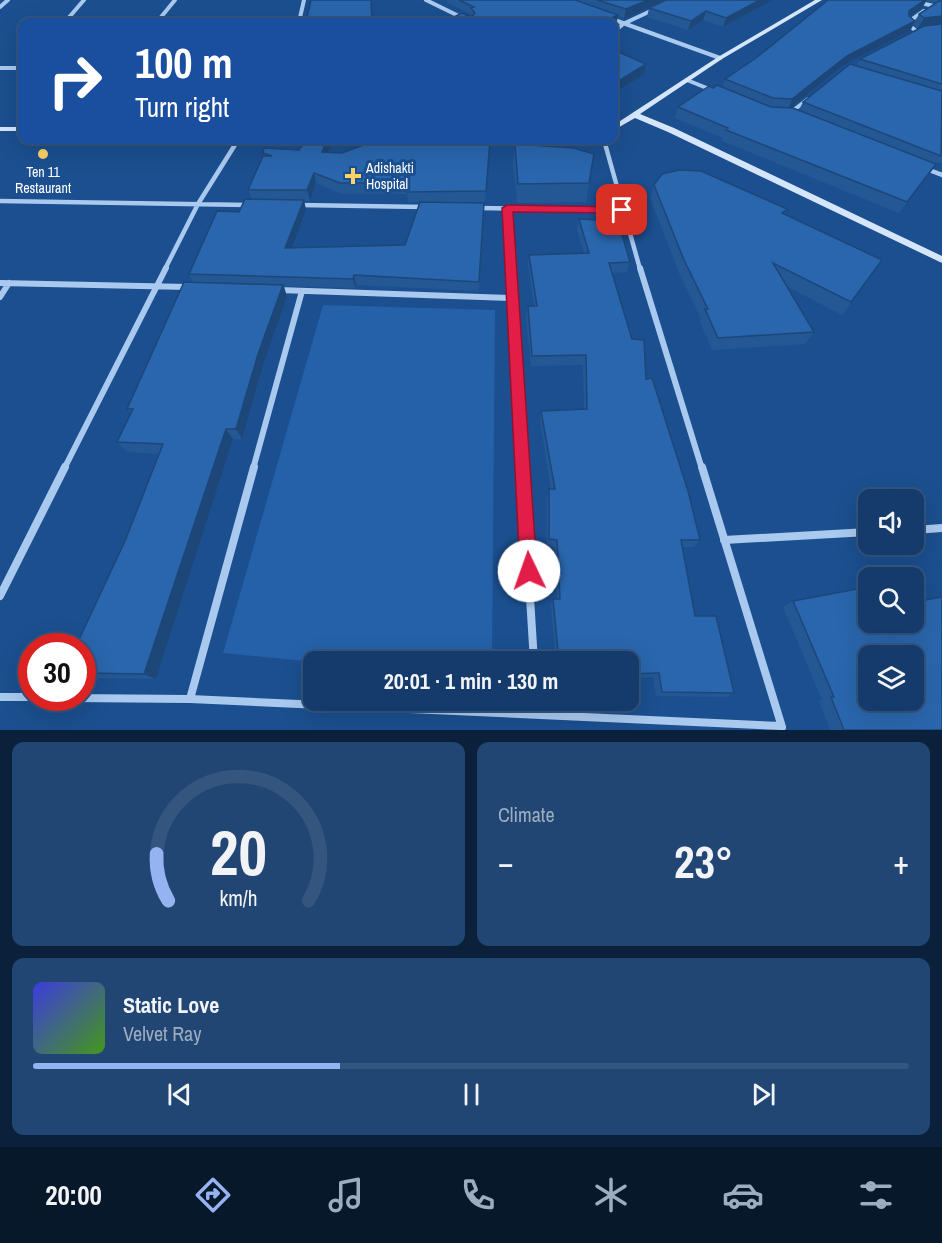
<!DOCTYPE html>
<html lang="en">
<head>
<meta charset="utf-8">
<style>
  :root { --surface:#143b6b; --page:#214673; --text:#f1f3f6; --muted:#9dadc1; --line:#33557e; --accent:#95b2f1 }
  body { margin:0; font-family:"Archivo Narrow",sans-serif; background:var(--page); color:var(--text); height:100vh; display:flex; flex-direction:column; font-size:22px; white-space:nowrap }
  * { box-sizing:border-box; margin:0 }
  p { font-size:20px; color:var(--muted) }
  .icon { flex:none; width:33px; height:33px; fill:none; stroke:currentColor; stroke-width:2; stroke-linecap:round; stroke-linejoin:round }
  .map { position:relative; height:730px; overflow:hidden }
  .drawer { display:flex; flex-direction:column; gap:12px; padding:12px; background:#0b203b; flex:1 }
  .drawer>* { flex:none }
  .top-card { position:absolute; left:18px; top:18px; width:600px; height:126px; border-radius:12px; box-shadow:0 6px 24px #0002,0 0 0 2px var(--line); background:#1a4fa0; color:#fff; overflow:hidden }
  .fabs { position:absolute; left:858px; top:489px; display:grid; gap:12px }
  .fabs a { display:grid; place-items:center; width:66px; height:66px; border-radius:12px; background:var(--surface); box-shadow:0 6px 24px #0002,0 0 0 2px var(--line); font-size:30px }
  .speed { position:absolute; left:18px; top:633px; display:flex; gap:12px; font-size:30px; font-weight:700; text-align:center }
  .speed>* { display:grid; place-content:center; width:78px; height:78px; border-radius:50%; background:var(--surface); box-shadow:0 6px 24px #0002,0 0 0 2px var(--line); line-height:1 }
  .speed .limit { border:9px solid #d22; background:#fff; color:#111 }
  .pin { position:absolute; display:grid; place-items:center; width:51px; height:51px; color:#fff; margin:-26px; border-radius:12px; box-shadow:0 3px 9px #0006 }
  .me { position:absolute; width:66px; margin:-33px; rotate:357deg; stroke-linejoin:round; filter:drop-shadow(0 0 4px #0008) }
  .turn { display:flex; align-items:center; gap:21px; height:126px; padding:0 18px; font-size:27px }
  .turn .icon { width:78px; height:78px; stroke-width:2.5 }
  .turn b { display:block; font-size:42px; line-height:51px }
  .big { font-size:45px; font-weight:700; line-height:1.1 }
  .drawer .widget { flex:1; display:flex; flex-direction:column; justify-content:center; gap:9px; min-width:0; padding:0 21px; border-radius:12px; background:var(--page) }
  .drawer .dial { align-items:center; gap:0 }
  .dial svg { height:156px; overflow:visible; fill:none; stroke:var(--line); stroke-width:7; stroke-linecap:round; text-anchor:middle }
  .dial text { fill:var(--text); stroke:none }
  .song { display:flex; align-items:center; gap:18px }
  .cover { width:72px; height:72px; border-radius:9px; background:linear-gradient(135deg,hsl(240 70% 55%),hsl(100 70% 35%)) }
  .played { height:6px; border-radius:3px; background:linear-gradient(90deg,var(--accent) 35%,var(--line) 35%) }
  .keys { display:flex; justify-content:space-around; direction:ltr }
  .heat { display:flex; justify-content:space-between; align-items:center; font-size:33px; direction:ltr }
  .drawer .tiles { flex:1; display:grid; gap:12px; grid-template-columns:1fr 1fr }
  .widget:last-child { grid-column:span 2 }
  .trip { position:absolute; left:303px; top:651px; width:336px; height:60px; border-radius:12px; background:var(--surface); box-shadow:0 6px 24px #0002,0 0 0 2px var(--line); font-weight:700; line-height:60px; text-align:center }
  .dock { display:flex; height:96px; justify-content:space-around; align-items:center; background:#08182b; color:var(--muted) }
  .dock .icon { width:42px; height:42px }
  .dock .selected { color:var(--accent) }
  .dock b { font-size:27px; color:var(--text) }
  .map>svg:first-child { display:block }
  .green { fill:#2461a8 }
  .lines { fill:none; stroke-linecap:round; stroke-linejoin:round }
  .street-far3 { stroke:#a9c9ee; stroke-width:4 }
  .street-far2 { stroke:#a9c9ee; stroke-width:4.5 }
  .street-far1 { stroke:#a9c9ee; stroke-width:6 }
  .street { stroke:#a9c9ee; stroke-width:8 }
  .secondary { fill:#d6e6fa; fill-rule:evenodd }
  .wall { fill:#245895; fill-rule:evenodd }
  .shaded-wall { fill:#1d4779 }
  .building { fill:#2a66ad; stroke:#1d4779; stroke-width:1.5; fill-rule:evenodd }
  .route { fill:#e11d48; stroke:#92132f; stroke-width:1.5 }
  .poi-dot { fill:#ffd166; stroke:#1b4f8f; stroke-width:2 }
  .labels { text-anchor:middle; dominant-baseline:central; stroke-width:6; stroke-linejoin:round; paint-order:stroke }
  .far-poi-label { font-size:14px; fill:#fff; stroke:#1b4f8f; text-anchor:start }
</style>
</head>
<body>
<div class="map">
<svg width="942" height="730" viewBox="0 0 942 730">
  <rect width="100%" height="100%" fill="#1b4f8f"/>
  <path class="green" d="M323 305 495 310 492 661 315 662 223 653Z"/>
  <g class="lines">
    <path class="street-far3" d="M426 0 471 22
      M909 0 942 8
      M0 7 8 0
      M609 18 720 58
      M65 22 84 0
      M157 22 175 0
      M299 22 304 0
      M614 32 623 24 655 9
      M917 32 907 23 924 11
      M0 68H22
      M687 80 714 91
      M790 113 808 99"/>
    <path class="street-far2" d="M604 140 640 269
      M924 168 942 175
      M0 201 248 205
      M298 205 425 207
      M478 208 622 210
      M507 208 511 269
      M165 269 198 204 238 140"/>
    <path class="street-far1" d="M511 268 523 469
      M640 268 702 469
      M0 283 188 287
      M279 290 512 298
      M0 297 9 283
      M64 469 166 268
      M253 469 302 291"/>
    <path class="street" d="M522 467 534 662
      M702 467 782 727
      M914 530 942 528
      M724 540 868 532
      M0 596 65 467
      M0 697H32
      M71 698 190 699 781 726
      M190 699 254 467
      M537 700 538 715"/>
    <path class="secondary" d="M815 0H822L722 59 640 114 674 128 942 256V263L668 132 635 118 614 130V125L718 57Z
      M0 127H22V131H0Z
      M474 140H551C536 149 497 143 478 143Z"/>
  </g>
  <path class="wall" d="M447 0H666L624 19 618 16 616 25 614 26V22L471 16V14L447 3Z
    M773 0 723 27 703 20 688 30 647 17 649 8Z
    M828 0H942V163L938 162 899 213 722 141 723 138 675 118 678 107 722 87 725 79 756 58ZM926 1 936 3 919 14 915 21 910 16 922 8ZM914 24 918 28 922 27 860 59 856 66 803 102 799 110 790 108 842 66 910 31Z
    M491 140 485 202H427L484 203 479 291 356 285 355 288 284 286 287 297 263 365 242 439H233L156 679 82 678V646L159 454 127 452 117 442 131 414 127 409 193 282 189 274 239 212 252 200 248 190 264 156 263 153 328 152 342 153ZM316 183 342 194H407L408 202H420L405 245 291 248 306 210 304 201H310Z
    M515 144 594 154 586 202 517 203 513 163Z
    M654 185 787 209 784 214 882 260 842 315 786 286 814 332 805 344 712 350 700 322 701 319 679 273 650 198Z
    M579 219 630 262 627 272 612 273 632 339 700 540 694 547H682L695 616 734 693 726 697 656 696 653 677 628 678V662H556L551 605 553 599H557L554 547H547V497L549 489H551L540 421 541 411 584 409 583 365 531 366 526 316 528 306H534L528 265 529 255 584 253 577 230Z
    M793 601 942 730H830L819 701 822 700 783 607Z"/>
  <path class="shaded-wall" d="M648 0H666L624 19 626 9Z
    M760 0H773L723 27 726 18Z
    M925 0H927L922 8 903 21 909 11Z
    M706 11 703 20 688 30 691 21Z
    M618 15 616 25 614 26V22H603Z
    M942 16V25L918 28 924 18Z
    M915 21 910 31 842 66 788 110 792 99 847 56Z
    M646 64 644 74 614 93V84Z
    M327 140H333L325 162 322 152Z
    M491 140V146L485 202 486 191Z
    M314 173 316 183 310 201 307 190Z
    M304 200 306 210 288 258 285 248Z
    M354 275 356 285 355 288 353 279Z
    M283 285 287 297 263 365 242 439 236 429 258 354Z
    M226 429 233 439 156 679 144 674Z"/>
  <path class="building" d="M311 0H371L372 22H306Z
    M459 0H575L618 15 603 22H443L462 13 471 17 475 13 471 8 474 7Z
    M597 0H648L626 9Z
    M666 0H760L726 18 706 11 691 21 649 8Z
    M828 0H925L909 11V16L915 21 847 56 792 99 773 98 725 79 756 58Z
    M939 1H942V16L924 18 919 14Z
    M942 24V84L860 59 924 26Z
    M614 50 646 64 614 84Z
    M850 64 942 91 941 156 803 102Z
    M717 85 771 107 793 108 936 164 907 202 726 130 728 128 678 107 709 86 713 88Z
    M306 140H327L322 152 342 153 377 140H490L486 191 407 192 408 183H340L314 173 307 190H248L263 156H272L263 153 264 148 299 150Z
    M515 144 573 148 594 154 589 183 518 184Z
    M679 170 701 171 787 209 782 213 882 260 851 302 773 263 814 332 718 338 705 309H708L684 260 654 185 662 174Z
    M245 199 304 200 285 248 405 245 420 202 484 203 479 282 354 275 353 279 189 274 217 211 239 212Z
    M579 219 618 221 630 262 609 263 632 339 644 340 646 379 652 378 688 491 700 540H681L695 616H716L734 693 662 692 659 673 628 674V662H559L553 599H560L557 540 549 539V489H555L541 411 587 409 586 355 532 356 528 306H537L529 255 589 253Z
    M184 282 283 285 258 354 236 429H226L144 674 82 673V646H76L125 541 163 444 117 442 133 409H127Z
    M868 587V622H914V602L942 597V730H844L831 697H834L793 601ZM868 656H914V700H868Z"/>
  <path class="route" d="M507 205 622 207 627 210 622 213 513 212 537 571 535 577 529 579 523 577 520 571 502 208Z"/>
  <g class="poi-dot">
    <circle cx="43" cy="154" r="6"/>
    <path d="M350 167h6v6h6v6h-6v6h-6v-6h-6v-6h6z"/>
  </g>
  <g class="labels">
    <g class="far-poi-label">
      <text x="366" y="168">Adishakti<tspan x="366" dy="16">Hospital</tspan></text>
      <text x="43" y="172" text-anchor="middle">Ten 11<tspan x="43" dy="16">Restaurant</tspan></text>
    </g>
  </g>
</svg>
<div class="fabs">
<a><svg class="icon" aria-label="sound" viewBox="0 0 24 24"><path d="M4 9h4l5-4v14l-5-4H4zM17 9q2 3 0 6"/></svg></a>
<a><svg class="icon" aria-label="search" viewBox="0 0 24 24"><circle cx="10" cy="10" r="6"/><path d="M15 15l6 6"/></svg></a>
<a><svg class="icon" aria-label="layers" viewBox="0 0 24 24"><path d="M12 4l9 5-9 5-9-5zM3 14l9 5 9-5"/></svg></a>
</div>
<div class="speed"><div class="limit">30</div></div>
<div class="pin" style="left:622px;top:210px;background:#d93025"><svg class="icon" aria-label="arrive" viewBox="0 0 24 24"><path d="M6 21V4h12l-3 4 3 4H6"/></svg></div>
<svg class="me" style="left:529px;top:571px" viewBox="-20 -20 40 40"><circle r="19" fill="#fff"/><path d="M0-13L10 11 0 6-10 11z" fill="#e11d48"/></svg>
<div class="trip">20:01 · 1 min · 130 m</div>
<div class="top-card">
<div class="turn"><svg class="icon" aria-label="right" viewBox="0 0 24 24"><path d="M7 20v-9h11M14 6l5 5-5 5"/></svg><div><b>100 m</b>Turn right</div></div>
</div>
</div>
<section class="drawer">
<div class="tiles">
<div class="widget dial"><svg viewBox="0 0 100 80">
<path d="M14 69A42 42 0 1 1 86 69"/>
<path d="M14 69A42 42 0 0 1 8 45" stroke="#95b2f1"/>
<text x="50" y="56" font-size="32" font-weight="700">20</text>
<text x="50" y="72" font-size="11">km/h</text>
</svg></div>
<div class="widget"><p>Climate</p>
<div class="heat"><a>−</a><b class="big">23°</b><a>+</a></div>
</div>
<div class="widget">
<div class="song"><i class="cover"></i><div><b>Static Love</b><p>Velvet Ray</p></div></div>
<div class="played"></div>
<div class="keys"><svg class="icon" aria-label="previous" viewBox="0 0 24 24"><path d="M18 5L8 12l10 7zM5 5v14"/></svg><svg class="icon" aria-label="pause" viewBox="0 0 24 24"><path d="M8 5v14M16 5v14"/></svg><svg class="icon" aria-label="next" viewBox="0 0 24 24"><path d="M6 5l10 7-10 7zM19 5v14"/></svg></div>
</div>
</div>
</section>
<nav class="dock">
<b>20:00</b>
<svg class="icon selected" aria-label="directions" viewBox="0 0 24 24"><path d="M12 3l9 9-9 9-9-9zM9 14v-3h6M13 9l2 2-2 2"/></svg>
<svg class="icon" aria-label="music" viewBox="0 0 24 24"><path d="M9 18V5l10-2v13"/><circle cx="6" cy="18" r="3"/><circle cx="16" cy="16" r="3"/></svg>
<svg class="icon" aria-label="phone" viewBox="0 0 24 24"><path d="M5 4h4l2 5-3 2q2 4 5 5l2-3 5 2v4C11 20 4 13 5 4z"/></svg>
<svg class="icon" aria-label="climate" viewBox="0 0 24 24"><path d="M12 3v18M4 7l16 10M4 17L20 7"/></svg>
<svg class="icon" aria-label="car" viewBox="0 0 24 24"><path d="M5 17H2v-5l4-1 3-4h7l3 4 3 1v5h-3M9 17h6M6 11h13"/><circle cx="7" cy="17" r="2"/><circle cx="17" cy="17" r="2"/></svg>
<svg class="icon" aria-label="filters" viewBox="0 0 24 24"><path d="M4 7h16M4 17h16"/><circle cx="9" cy="7" r="2"/><circle cx="15" cy="17" r="2"/></svg>
</nav>
</body>
</html>
